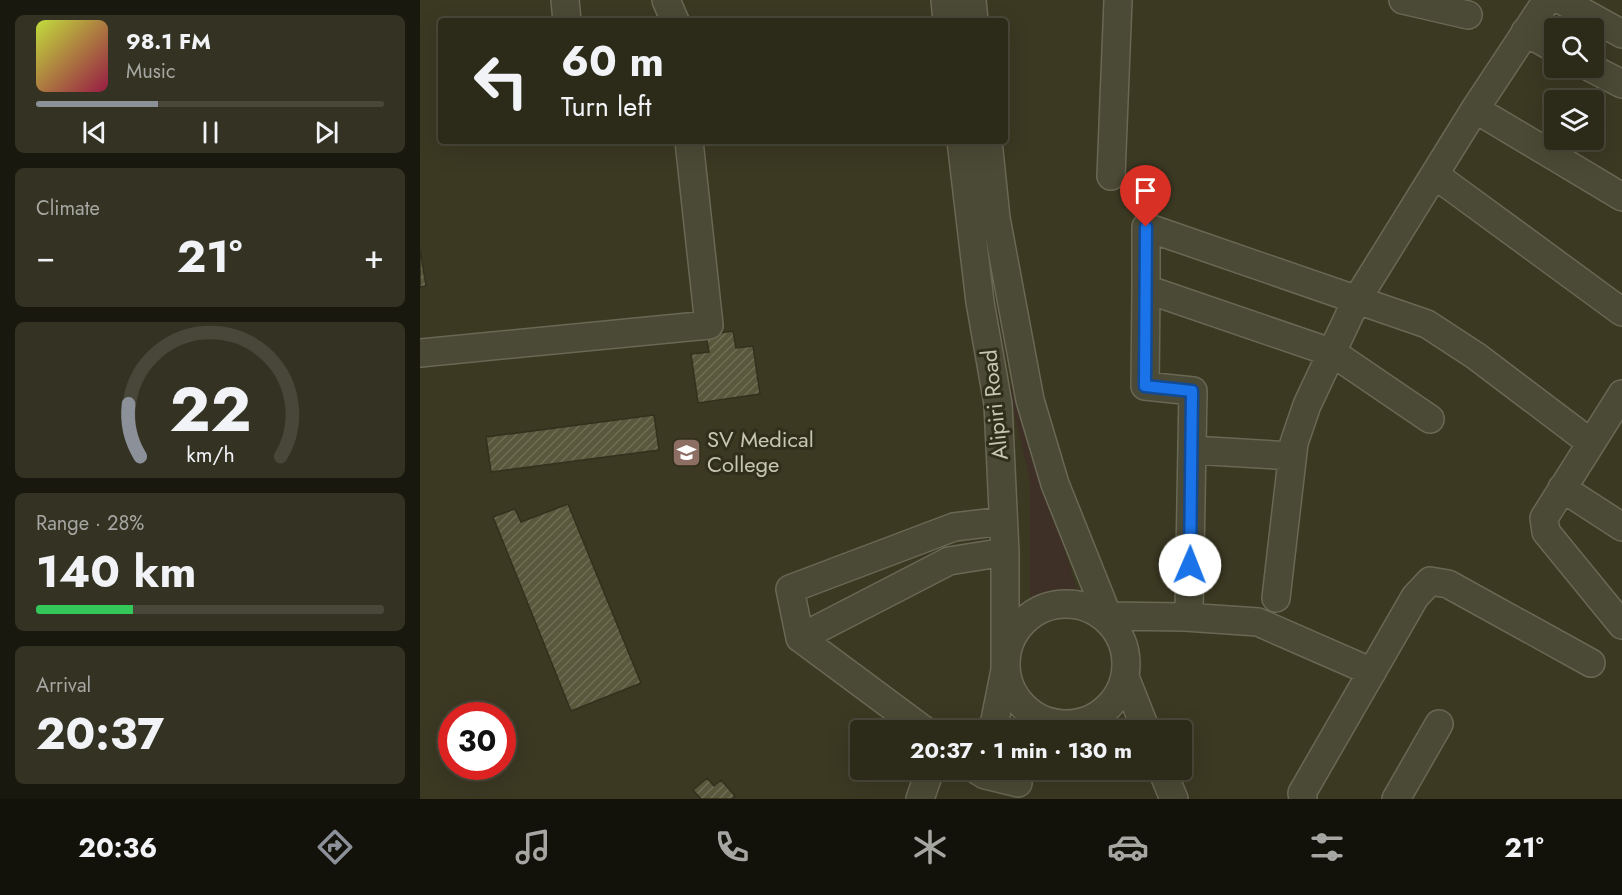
<!DOCTYPE html>
<html lang="en">
<head>
<meta charset="utf-8">
<style>
  :root { --surface:#2c2b1a; --page:#343323; --text:#f1f3f6; --muted:#a6a7a2; --line:#484739; --accent:#8c9099 }
  body { margin:0; font-family:Jost,sans-serif; background:var(--page); color:var(--text); height:100vh; display:flex; flex-direction:column; font-size:22px; white-space:nowrap }
  * { box-sizing:border-box; margin:0 }
  p { font-size:20px; color:var(--muted) }
  .icon { flex:none; width:33px; height:33px; fill:none; stroke:currentColor; stroke-width:2; stroke-linecap:round; stroke-linejoin:round }
  .map { position:relative; flex:1; overflow:hidden }
  .drawer { display:flex; flex-direction:column; gap:15px; padding:15px; background:#18180e; width:420px }
  .drawer>* { flex:none }
  .top-card { position:absolute; left:18px; top:18px; width:570px; height:126px; border-radius:6px; box-shadow:0 6px 24px #0002,0 0 0 2px var(--line); background:#2c2b1a; color:var(--text); overflow:hidden }
  .buttons { position:absolute; left:1124px; top:18px; display:grid; gap:12px }
  .buttons a { display:grid; place-items:center; width:60px; height:60px; border-radius:6px; background:var(--surface); box-shadow:0 6px 24px #0002,0 0 0 2px var(--line); font-size:30px }
  .speed { position:absolute; left:18px; top:702px; display:flex; gap:12px; font-size:30px; font-weight:700; text-align:center }
  .speed>* { display:grid; place-content:center; width:78px; height:78px; border-radius:50%; background:var(--surface); box-shadow:0 6px 24px #0002,0 0 0 2px var(--line); line-height:1 }
  .speed .limit { border:9px solid #d22; background:#fff; color:#111 }
  .pin { position:absolute; display:grid; place-items:center; width:51px; height:51px; color:#fff; margin:-62px -26px; border-radius:50% 50% 50% 0; rotate:-45deg; box-shadow:0 0 6px #0007 }
  .pin .icon { rotate:45deg }
  .me { position:absolute; width:66px; margin:-33px; rotate:1deg; stroke-linejoin:round; filter:drop-shadow(0 0 4px #0008) }
  .turn { display:flex; align-items:center; gap:21px; height:126px; padding:0 24px; font-size:27px }
  .turn .icon { width:78px; height:78px; stroke-width:2.5 }
  .turn b { display:block; font-size:42px; line-height:51px }
  .big { font-size:45px; font-weight:700; line-height:1.1 }
  .drawer .card { flex:1; display:flex; flex-direction:column; justify-content:center; gap:9px; min-width:0; padding:0 21px; border-radius:9px; background:var(--page) }
  .drawer .dial { align-items:center; gap:0 }
  .dial svg { height:156px; overflow:visible; fill:none; stroke:var(--line); stroke-width:7; stroke-linecap:round; text-anchor:middle }
  .dial text { fill:var(--text); stroke:none }
  .song { display:flex; align-items:center; gap:18px }
  .cover { width:72px; height:72px; border-radius:9px; background:linear-gradient(135deg,hsl(70 70% 55%),hsl(340 70% 35%)) }
  .played { height:6px; border-radius:3px; background:linear-gradient(90deg,var(--accent) 35%,var(--line) 35%) }
  .keys { display:flex; justify-content:space-around; direction:ltr }
  .heat { display:flex; justify-content:space-between; align-items:center; font-size:33px; direction:ltr }
  .charge { height:9px; border-radius:4px; background:linear-gradient(90deg,#34c759 28%,var(--line) 0) }
  .trip { position:absolute; left:430px; top:720px; width:342px; height:60px; border-radius:6px; background:var(--surface); box-shadow:0 6px 24px #0002,0 0 0 2px var(--line); font-weight:700; line-height:60px; text-align:center }
  .tabs { display:flex; height:96px; justify-content:space-around; align-items:center; background:#12110a; color:var(--muted) }
  .tabs .icon { width:42px; height:42px }
  .tabs .on { color:var(--accent) }
  .tabs b { font-size:27px; color:var(--text) }
  main { display:flex; flex:1; min-height:0 }
  .map>svg:first-child { display:block }
  .green { fill:#3e3026 }
  .building { fill:url(#building-hatch); stroke:#32311d; stroke-width:1.5 }
  .lines { fill:none; stroke-linecap:round; stroke-linejoin:round }
  .minor-casing { stroke:#696854; stroke-width:30 }
  .minor { stroke:#4b4a36; stroke-width:27 }
  .route-casing { stroke:#114b97; stroke-width:15 }
  .route { stroke:#1a73e8; stroke-width:10 }
  .labels { text-anchor:middle; dominant-baseline:central; stroke-width:6; stroke-linejoin:round; paint-order:stroke }
  .street-label { font-size:22px; fill:#c7c7b1; stroke:#302f1b }
  .poi-label { font-size:22px; fill:#c7c7b1; stroke:#302f1b; text-anchor:start }
</style>
</head>
<body>
<main>
<section class="drawer">
<div class="card">
<div class="song"><i class="cover"></i><div><b>98.1 FM</b><p>Music</p></div></div>
<div class="played"></div>
<div class="keys"><svg class="icon" aria-label="previous" viewBox="0 0 24 24"><path d="M18 5L8 12l10 7zM5 5v14"/></svg><svg class="icon" aria-label="pause" viewBox="0 0 24 24"><path d="M8 5v14M16 5v14"/></svg><svg class="icon" aria-label="next" viewBox="0 0 24 24"><path d="M6 5l10 7-10 7zM19 5v14"/></svg></div>
</div>
<div class="card"><p>Climate</p>
<div class="heat"><a>−</a><b class="big">21°</b><a>+</a></div>
</div>
<div class="card dial"><svg viewBox="0 0 100 80">
<path d="M14 69A42 42 0 1 1 86 69"/>
<path d="M14 69A42 42 0 0 1 8 42" stroke="#8c9099"/>
<text x="50" y="56" font-size="32" font-weight="700">22</text>
<text x="50" y="72" font-size="11">km/h</text>
</svg></div>
<div class="card"><p>Range · 28%</p><b class="big">140 km</b><div class="charge"></div></div>
<div class="card"><p>Arrival</p><b class="big">20:37</b></div>
</section>
<div class="map">
<svg width="1202" height="799" viewBox="0 0 1202 799">
  <defs>
    <pattern id="building-hatch" width="6" height="6" patternUnits="userSpaceOnUse" patternTransform="scale(1.5)"><rect width="6" height="6" fill="#59573c"/><path d="M-1 1l2-2M0 6l6-6M5 7l2-2" fill="none" stroke="#6f6e56"/></pattern>
  </defs>
  <rect width="100%" height="100%" fill="#3b3922"/>
  <path class="green" d="M593 385 659 596 632 598 610 605V481L588 386Z"/>
  <path class="building" d="M0 249 6 286 0 287Z
    M313 331 316 348 333 346 340 394 278 403 271 354 289 352 286 335Z
    M234 415 239 450 71 472 66 437Z
    M148 504 221 683 151 711 73 517 95 509 101 522Z
    M287 778 294 786 301 780 315 796 312 799H281L273 790Z"/>
  <g class="lines">
    <defs>
      <path id="minor" d="M145 0 147 21
        M246 0 255 21
        M525 0 527 21
        M552 0 554 21
        M983 0 1048 15
        M1141 0 1202 34
        M1105 32 1134 48
        M1171 68 1202 84
        M1055 109 1202 197
        M541 141 560 302 578 404 585 552V670L573 730
        M568 141 576 218 610 400 635 484 691 624
        M1015 175 1202 312
        M691 176 698 0
        M0 353 289 325 269 141
        M1202 394 1124 518 1126 532 1202 625
        M1010 419 913 353 726 289V227L1007 324 1056 356 1171 443
        M772 450 872 456
        M1142 488 1202 527
        M856 598 874 443 887 405 936 301 1055 109 1127 0
        M586 664a60 60 0 1 1 120 0a60 60 0 1 1-120 0Z
        M688 616 765 617 769 611 773 391 725 386 726 289
        M765 617 838 622 952 672
        M380 638 529 561 585 552
        M705 677 726 730
        M504 730 380 638 370 589 534 527 583 521
        M557 770 565 775 598 783
        M742 770 754 799
        M500 799 510 770
        M883 799 882 793 995 597 1010 581 1028 584 1171 663
        M976 799 1019 724"/>
    </defs>
    <use href="#minor" class="minor-casing"/>
    <use href="#minor" class="minor"/>
  </g>
  <g class="lines">
    <defs>
      <path id="route" d="M726 227 725 386 772 391 770 565"/>
    </defs>
    <use href="#route" class="route-casing"/>
    <use href="#route" class="route"/>
  </g>
  <defs>
    <symbol id="university-square" viewBox="-11 -11 22 22"><rect x="-9" y="-9" width="18" height="18" rx="4" fill="#8d6e63" stroke="#302f1b"/><path d="M0-5L7-2L0 1L-7-2ZM-4 1L0 2.5L4 1V4Q0 6-4 4Z" fill="#fff"/></symbol>
  </defs>
  <g fill-rule="evenodd">
    <use href="#university-square" x="250" y="436" width="33" height="33"/>
  </g>
  <g class="labels">
    <g class="street-label">
      <text transform="translate(574 405) rotate(-96)">Alipiri Road</text>
    </g>
    <g class="poi-label">
      <text x="287" y="439">SV Medical<tspan x="287" dy="25">College</tspan></text>
    </g>
  </g>
</svg>
<div class="buttons">
<a><svg class="icon" aria-label="search" viewBox="0 0 24 24"><circle cx="10" cy="10" r="6"/><path d="M15 15l6 6"/></svg></a>
<a><svg class="icon" aria-label="layers" viewBox="0 0 24 24"><path d="M12 4l9 5-9 5-9-5zM3 14l9 5 9-5"/></svg></a>
</div>
<div class="speed"><div class="limit">30</div></div>
<div class="pin" style="left:726px;top:227px;background:#d93025"><svg class="icon" aria-label="arrive" viewBox="0 0 24 24"><path d="M6 21V4h12l-3 4 3 4H6"/></svg></div>
<svg class="me" style="left:770px;top:565px" viewBox="-20 -20 40 40"><circle r="19" fill="#fff"/><path d="M0-13L10 11 0 6-10 11z" fill="#1a73e8"/></svg>
<div class="trip">20:37 · 1 min · 130 m</div>
<div class="top-card">
<div class="turn"><svg class="icon" aria-label="left" viewBox="0 0 24 24"><path d="M17 20v-9H6M10 6l-5 5 5 5"/></svg><div><b>60 m</b>Turn left</div></div>
</div>
</div>
</main>
<nav class="tabs">
<b>20:36</b>
<svg class="icon on" aria-label="directions" viewBox="0 0 24 24"><path d="M12 3l9 9-9 9-9-9zM9 14v-3h6M13 9l2 2-2 2"/></svg>
<svg class="icon" aria-label="music" viewBox="0 0 24 24"><path d="M9 18V5l10-2v13"/><circle cx="6" cy="18" r="3"/><circle cx="16" cy="16" r="3"/></svg>
<svg class="icon" aria-label="phone" viewBox="0 0 24 24"><path d="M5 4h4l2 5-3 2q2 4 5 5l2-3 5 2v4C11 20 4 13 5 4z"/></svg>
<svg class="icon" aria-label="climate" viewBox="0 0 24 24"><path d="M12 3v18M4 7l16 10M4 17L20 7"/></svg>
<svg class="icon" aria-label="car" viewBox="0 0 24 24"><path d="M5 17H2v-5l4-1 3-4h7l3 4 3 1v5h-3M9 17h6M6 11h13"/><circle cx="7" cy="17" r="2"/><circle cx="17" cy="17" r="2"/></svg>
<svg class="icon" aria-label="filters" viewBox="0 0 24 24"><path d="M4 7h16M4 17h16"/><circle cx="9" cy="7" r="2"/><circle cx="15" cy="17" r="2"/></svg>
<b>21°</b>
</nav>
</body>
</html>
